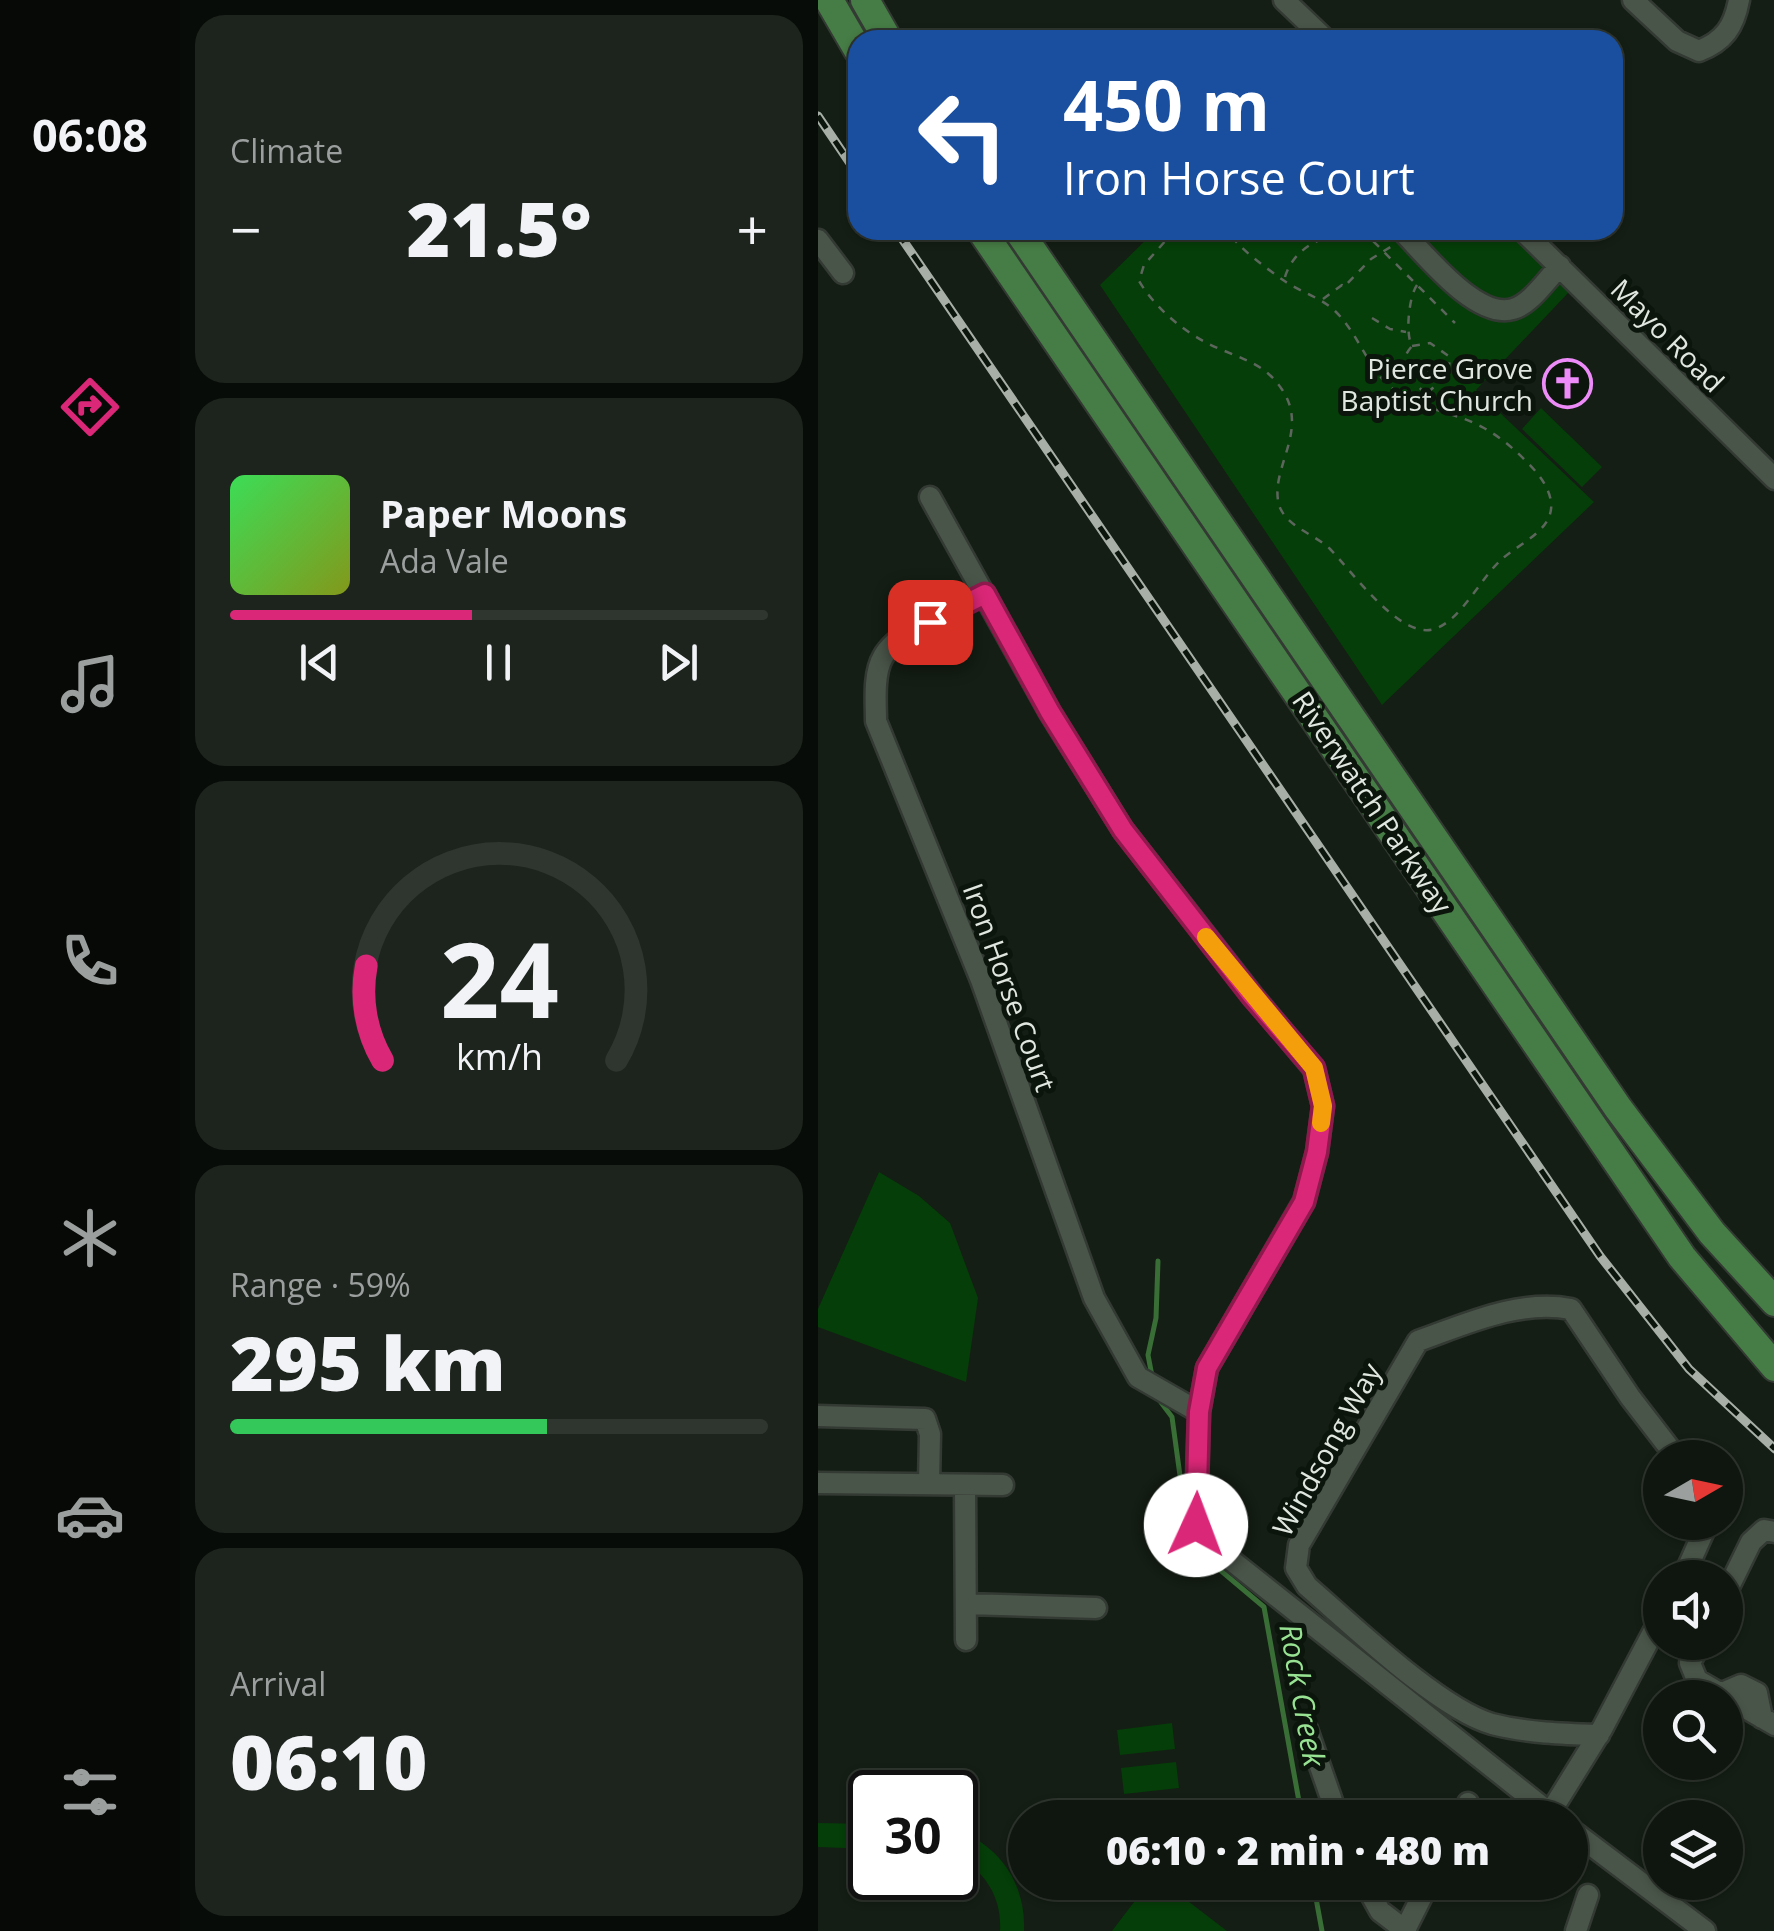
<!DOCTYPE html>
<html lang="en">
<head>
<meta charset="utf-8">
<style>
  :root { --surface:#0f160f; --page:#1d231d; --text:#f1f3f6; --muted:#9b9f9e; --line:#2f352f; --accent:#db2777 }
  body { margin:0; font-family:"Open Sans",sans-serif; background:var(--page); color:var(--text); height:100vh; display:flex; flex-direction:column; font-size:38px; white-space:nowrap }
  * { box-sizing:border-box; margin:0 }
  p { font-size:32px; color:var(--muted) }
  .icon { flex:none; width:55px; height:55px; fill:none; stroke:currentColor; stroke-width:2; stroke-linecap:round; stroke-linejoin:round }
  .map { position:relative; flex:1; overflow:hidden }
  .side { display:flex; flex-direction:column; gap:15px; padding:15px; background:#080c08; width:638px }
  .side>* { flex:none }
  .guide { position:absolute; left:30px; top:30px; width:775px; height:210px; border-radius:30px; box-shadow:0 2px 8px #0004,0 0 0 2px var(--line); background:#1a4fa0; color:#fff; overflow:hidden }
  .needle { width:65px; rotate:81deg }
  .fabs { position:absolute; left:825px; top:1440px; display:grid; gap:20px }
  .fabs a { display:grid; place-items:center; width:100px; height:100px; border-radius:50%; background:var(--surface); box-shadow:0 2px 8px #0004,0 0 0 2px var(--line); font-size:50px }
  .speed { position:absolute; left:30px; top:1770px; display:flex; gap:20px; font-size:50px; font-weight:700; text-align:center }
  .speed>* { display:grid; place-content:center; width:130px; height:130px; border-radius:50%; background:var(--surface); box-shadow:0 2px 8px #0004,0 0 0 2px var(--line); line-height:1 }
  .speed .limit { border:5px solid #111; border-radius:15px; background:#fff; color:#111 }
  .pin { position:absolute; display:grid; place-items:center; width:85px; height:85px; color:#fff; margin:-42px; border-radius:20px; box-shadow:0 5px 15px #0006 }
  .me { position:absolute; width:110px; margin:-55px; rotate:2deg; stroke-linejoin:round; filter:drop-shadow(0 0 8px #0008) }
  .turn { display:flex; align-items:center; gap:35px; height:210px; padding:0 50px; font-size:45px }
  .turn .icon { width:130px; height:130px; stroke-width:2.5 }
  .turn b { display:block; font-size:70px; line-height:85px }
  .big { font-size:75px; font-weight:800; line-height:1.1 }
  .side .card { flex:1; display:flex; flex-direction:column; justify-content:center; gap:15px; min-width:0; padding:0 35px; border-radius:30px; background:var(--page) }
  .side .dial { align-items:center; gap:0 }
  .dial svg { height:260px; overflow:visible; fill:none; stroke:var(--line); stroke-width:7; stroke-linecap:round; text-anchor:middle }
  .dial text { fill:var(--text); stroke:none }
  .song { display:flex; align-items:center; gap:30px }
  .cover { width:120px; height:120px; border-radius:15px; background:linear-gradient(135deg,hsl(130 70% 55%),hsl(70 70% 35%)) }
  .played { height:10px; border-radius:5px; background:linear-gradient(90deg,var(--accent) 45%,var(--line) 45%) }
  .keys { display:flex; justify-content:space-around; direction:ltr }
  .heat { display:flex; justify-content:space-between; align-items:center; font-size:55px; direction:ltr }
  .charge { height:15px; border-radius:8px; background:linear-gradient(90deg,#34c759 59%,var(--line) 0) }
  .trip { position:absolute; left:190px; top:1800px; width:580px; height:100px; border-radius:50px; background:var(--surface); box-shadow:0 2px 8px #0004,0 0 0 2px var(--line); font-weight:800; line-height:100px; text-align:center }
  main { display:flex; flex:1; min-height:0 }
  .dock { display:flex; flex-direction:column; width:180px; justify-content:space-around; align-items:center; background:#060906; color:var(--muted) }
  .dock .icon { width:70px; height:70px }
  .dock .on { color:var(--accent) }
  .dock b { font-size:45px; color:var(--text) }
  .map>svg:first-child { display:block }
  .green { fill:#053e08 }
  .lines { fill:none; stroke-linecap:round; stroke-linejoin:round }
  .stream { stroke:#396e37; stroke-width:5 }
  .minor-casing { stroke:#333933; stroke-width:25 }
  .major-casing { stroke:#333933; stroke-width:32 }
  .path { stroke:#5d665d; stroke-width:2.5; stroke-dasharray:8 8; stroke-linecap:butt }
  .minor { stroke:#4a5549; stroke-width:20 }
  .major { stroke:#467c45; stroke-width:28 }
  .rail-casing { stroke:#a7afa7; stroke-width:9 }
  .rail { stroke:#0c150b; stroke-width:5; stroke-dasharray:15; stroke-linecap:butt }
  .route-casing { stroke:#8e194d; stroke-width:25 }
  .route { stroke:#db2777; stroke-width:18 }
  .slow { stroke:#f59e0b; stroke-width:18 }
  .labels { text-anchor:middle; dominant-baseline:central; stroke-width:10; stroke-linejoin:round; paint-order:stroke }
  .street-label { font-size:28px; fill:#e0e7e0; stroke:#0c150b }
  .poi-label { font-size:28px; fill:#e0e7e0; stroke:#0c150b; text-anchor:end }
  .water-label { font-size:30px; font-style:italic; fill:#97e393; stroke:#0c150b }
</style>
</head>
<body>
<main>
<nav class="dock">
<b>06:08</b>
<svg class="icon on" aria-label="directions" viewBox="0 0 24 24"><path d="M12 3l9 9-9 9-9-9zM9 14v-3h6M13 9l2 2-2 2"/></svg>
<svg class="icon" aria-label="music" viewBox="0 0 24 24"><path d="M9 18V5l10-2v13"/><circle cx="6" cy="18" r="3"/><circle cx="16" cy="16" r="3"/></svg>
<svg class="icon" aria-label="phone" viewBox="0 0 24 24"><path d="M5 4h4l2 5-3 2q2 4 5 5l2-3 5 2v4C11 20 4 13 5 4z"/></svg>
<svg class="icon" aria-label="climate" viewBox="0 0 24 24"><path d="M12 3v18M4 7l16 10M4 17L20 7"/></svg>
<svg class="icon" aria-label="car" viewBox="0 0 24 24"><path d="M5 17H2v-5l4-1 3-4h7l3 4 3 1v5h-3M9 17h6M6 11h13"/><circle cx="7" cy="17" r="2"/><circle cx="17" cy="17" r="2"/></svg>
<svg class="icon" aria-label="filters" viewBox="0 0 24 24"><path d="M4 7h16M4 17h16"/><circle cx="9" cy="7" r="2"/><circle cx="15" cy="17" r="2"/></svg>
</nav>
<section class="side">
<div class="card"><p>Climate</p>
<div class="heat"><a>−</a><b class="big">21.5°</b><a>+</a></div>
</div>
<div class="card">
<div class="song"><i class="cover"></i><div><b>Paper Moons</b><p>Ada Vale</p></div></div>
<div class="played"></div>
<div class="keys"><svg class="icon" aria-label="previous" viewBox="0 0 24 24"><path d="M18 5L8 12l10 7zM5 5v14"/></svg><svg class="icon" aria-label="pause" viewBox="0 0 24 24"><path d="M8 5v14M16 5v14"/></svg><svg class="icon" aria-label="next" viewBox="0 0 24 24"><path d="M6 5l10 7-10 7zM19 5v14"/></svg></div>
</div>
<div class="card dial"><svg viewBox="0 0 100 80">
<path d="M14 69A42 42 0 1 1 86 69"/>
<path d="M14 69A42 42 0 0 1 9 40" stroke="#db2777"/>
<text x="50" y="56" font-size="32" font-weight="700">24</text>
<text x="50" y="72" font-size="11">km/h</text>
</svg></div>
<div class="card"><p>Range · 59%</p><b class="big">295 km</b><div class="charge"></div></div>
<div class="card"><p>Arrival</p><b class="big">06:10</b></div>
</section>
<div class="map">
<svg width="957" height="1931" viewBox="0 0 957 1931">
  <rect width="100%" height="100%" fill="#141e14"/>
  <path class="green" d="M338 230H689L751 292 658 390 776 502 564 705 282 285Z
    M723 408 784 467 764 487 704 429Z
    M61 1172 101 1196 132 1223 160 1298 148 1382 0 1327V1309Z
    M354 1723 357 1749 302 1755 299 1730Z
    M358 1762 361 1788 306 1794 303 1768Z
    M0 1823 52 1824V1849L0 1847Z
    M138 1830C182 1845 208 1884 206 1931H182C184 1897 167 1871 138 1856Z
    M329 1885 366 1898 409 1931H294Z"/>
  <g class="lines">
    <path class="stream" d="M334 1376 330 1355 338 1318 340 1261
      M339 1397 354 1417 369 1527 389 1559 446 1607 484 1818
      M495 1882 504 1931"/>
    <defs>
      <path id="minor" d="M466 0 508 40
        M815 0 859 41 881 51C906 41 916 27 921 0
        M583 230C607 254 658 320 695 309 713 304 729 279 742 266
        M704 230 957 479
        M0 240 25 273
        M112 497 232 713 305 830 435 996 496 1069 505 1106 499 1152 486 1201 389 1368 381 1412 378 1508 379 1525 394 1545 738 1818
        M167 594C138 609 81 628 65 657 55 674 58 703 58 721L163 980 276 1298 320 1377 381 1412
        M0 1416 107 1419 112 1434 111 1484
        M0 1483 185 1485
        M147 1485 148 1640
        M865 1578 890 1522
        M908 1593 933 1542 946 1530 957 1532
        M148 1604 278 1608
        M883 1642 872 1663 879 1680 957 1725
        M902 1694 923 1685 939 1693 944 1718
        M489 1729 520 1818
        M781 1735C745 1734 709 1733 674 1724 621 1709 533 1624 489 1586L478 1568 481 1545 600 1341C648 1324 701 1299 753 1309L812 1397 859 1458
        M732 1813 784 1729 842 1619
        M643 1818 650 1803
        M752 1829 887 1931
        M546 1882 562 1911 588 1931
        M587 1930 611 1882
        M758 1931 770 1895"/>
      <path id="major" d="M11 0 40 50
        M47 0 70 40
        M163 230 864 1257 957 1367
        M200 230 800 1108 894 1233 957 1302"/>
    </defs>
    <use href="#minor" class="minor-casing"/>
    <use href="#major" class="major-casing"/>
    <path class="path" d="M357 230 326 265 321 281C336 306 361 328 387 342 415 357 444 360 463 388 493 430 451 468 461 505 468 527 497 534 512 549 533 570 582 640 616 629 643 621 663 577 684 559 704 541 745 527 730 491 725 479 717 470 708 461 695 448 682 437 666 428 638 412 603 410 576 390 550 370 541 334 517 311 502 297 482 292 465 280 447 267 421 249 409 230
      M544 230 637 323
      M467 277C474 253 498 236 524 235 533 235 540 237 549 237
      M599 285C591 296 587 334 594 346 577 365 592 379 607 393L608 407
      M505 299 524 285 526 287 553 259 574 246
      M554 318 572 329 588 332
      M594 346 612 343 632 357 630 375 609 393"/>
    <use href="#minor" class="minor"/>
    <use href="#major" class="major"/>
    <defs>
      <path id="rail" d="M0 116 40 175
        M78 230 782 1256 871 1369 957 1449"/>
    </defs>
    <use href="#rail" class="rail-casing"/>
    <use href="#rail" class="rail"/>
  </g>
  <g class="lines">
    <defs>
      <path id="route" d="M112 622 167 594 232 712 305 830 434 996 496 1068 505 1106 499 1152 486 1202 389 1368 381 1412 378 1525"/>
    </defs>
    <use href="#route" class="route-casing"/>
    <use href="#route" class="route"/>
    <path class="slow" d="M388 937 496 1068 505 1106 503 1123"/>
  </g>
  <defs>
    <symbol id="church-ring" viewBox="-11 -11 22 22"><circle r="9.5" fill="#0c150b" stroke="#ed8cf9" stroke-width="1.5"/><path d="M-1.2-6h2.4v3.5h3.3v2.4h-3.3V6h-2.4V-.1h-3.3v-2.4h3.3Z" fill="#ed8cf9"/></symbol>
  </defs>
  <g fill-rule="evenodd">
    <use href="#church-ring" x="722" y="356" width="55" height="55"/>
  </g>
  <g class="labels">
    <g class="street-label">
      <text transform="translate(850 335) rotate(45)">Mayo Road</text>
      <text transform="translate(555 802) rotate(56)">Riverwatch Parkway</text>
      <text transform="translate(192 987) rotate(70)">Iron Horse Court</text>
      <text transform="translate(508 1449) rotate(-61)">Windsong Way</text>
    </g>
    <g class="poi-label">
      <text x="715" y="368">Pierce Grove<tspan x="715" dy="32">Baptist Church</tspan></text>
    </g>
    <g class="water-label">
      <text transform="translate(485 1695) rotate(80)">Rock Creek</text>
    </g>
  </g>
</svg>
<div class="fabs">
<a><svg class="needle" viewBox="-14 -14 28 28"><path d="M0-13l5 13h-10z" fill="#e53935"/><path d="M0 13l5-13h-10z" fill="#9b9f9e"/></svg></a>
<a><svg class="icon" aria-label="sound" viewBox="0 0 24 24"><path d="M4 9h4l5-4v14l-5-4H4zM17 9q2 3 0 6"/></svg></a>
<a><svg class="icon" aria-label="search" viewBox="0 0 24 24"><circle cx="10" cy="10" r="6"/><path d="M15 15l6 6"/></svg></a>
<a><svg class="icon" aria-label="layers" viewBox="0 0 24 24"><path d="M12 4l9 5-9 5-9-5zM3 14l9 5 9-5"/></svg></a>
</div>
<div class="speed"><div class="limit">30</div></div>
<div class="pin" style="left:112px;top:622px;background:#d93025"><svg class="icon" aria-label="arrive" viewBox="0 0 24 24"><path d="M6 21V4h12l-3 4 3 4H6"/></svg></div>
<svg class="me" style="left:378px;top:1525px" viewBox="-20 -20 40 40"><circle r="19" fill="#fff"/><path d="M0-13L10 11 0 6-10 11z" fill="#db2777"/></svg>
<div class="trip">06:10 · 2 min · 480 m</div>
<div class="guide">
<div class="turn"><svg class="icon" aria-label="left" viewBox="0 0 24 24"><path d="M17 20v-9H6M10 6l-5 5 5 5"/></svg><div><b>450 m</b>Iron Horse Court</div></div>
</div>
</div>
</main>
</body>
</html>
